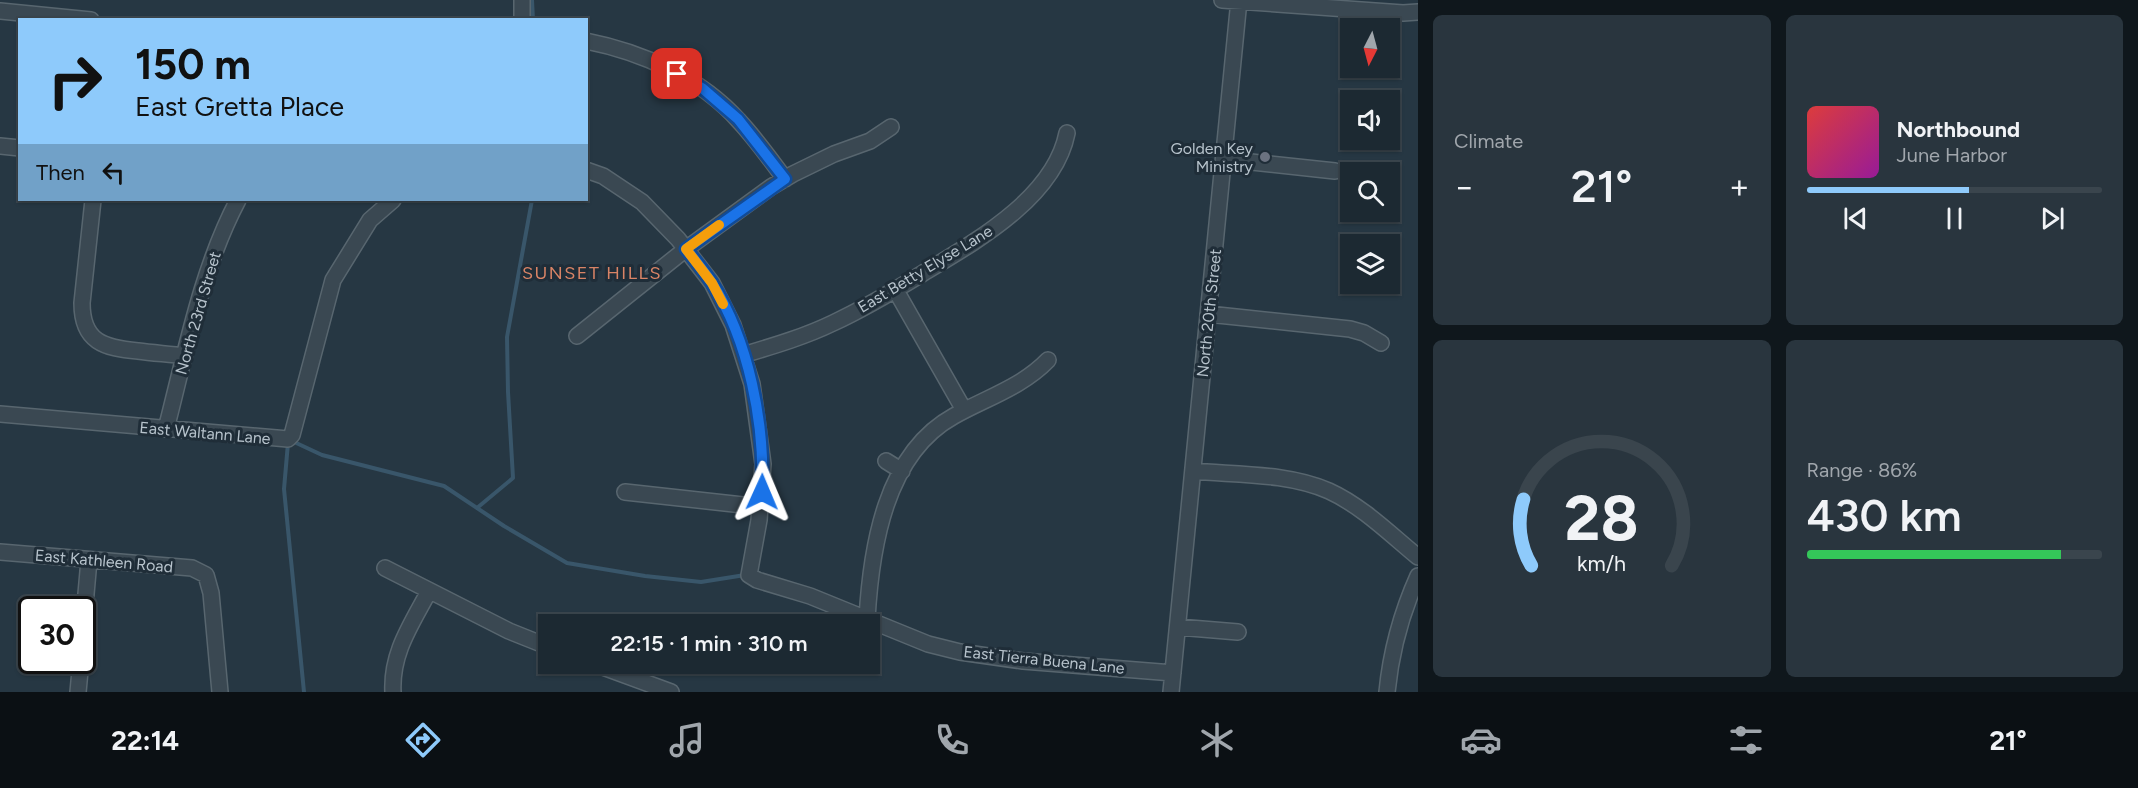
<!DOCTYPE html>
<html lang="en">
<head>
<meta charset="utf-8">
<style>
  :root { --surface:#1c2932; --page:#29353e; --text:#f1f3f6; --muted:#a0a6ac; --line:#3a454d; --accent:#8ecafb }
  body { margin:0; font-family:Figtree,sans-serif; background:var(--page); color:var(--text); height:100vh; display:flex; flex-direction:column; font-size:22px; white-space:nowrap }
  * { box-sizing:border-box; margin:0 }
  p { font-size:20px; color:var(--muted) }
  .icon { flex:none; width:33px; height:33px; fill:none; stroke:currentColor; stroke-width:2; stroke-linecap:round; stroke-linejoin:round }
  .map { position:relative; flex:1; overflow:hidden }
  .details { display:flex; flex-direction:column; gap:15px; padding:15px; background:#0f171c; width:720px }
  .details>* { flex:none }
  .hud { position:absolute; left:18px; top:18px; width:570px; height:183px; border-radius:0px; box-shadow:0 2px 4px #0004,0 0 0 2px var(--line); background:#8ecafb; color:#111; overflow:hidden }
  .needle { width:39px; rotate:186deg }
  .buttons { position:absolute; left:1340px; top:18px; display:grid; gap:12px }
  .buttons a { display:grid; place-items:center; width:60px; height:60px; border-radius:0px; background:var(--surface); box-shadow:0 2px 4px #0004,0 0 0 2px var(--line); font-size:30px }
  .speed { position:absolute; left:18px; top:596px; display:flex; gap:12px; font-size:30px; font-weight:700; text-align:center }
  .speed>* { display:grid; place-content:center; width:78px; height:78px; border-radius:50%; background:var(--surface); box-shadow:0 2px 4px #0004,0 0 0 2px var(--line); line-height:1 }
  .speed .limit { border:3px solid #111; border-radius:9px; background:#fff; color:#111 }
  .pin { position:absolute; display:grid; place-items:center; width:51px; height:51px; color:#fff; margin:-26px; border-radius:12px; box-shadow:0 3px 9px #0006 }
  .me { position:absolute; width:66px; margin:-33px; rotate:1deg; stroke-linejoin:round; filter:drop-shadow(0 0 4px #0008) }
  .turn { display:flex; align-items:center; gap:21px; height:126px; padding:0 18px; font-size:27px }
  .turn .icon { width:78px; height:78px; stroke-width:2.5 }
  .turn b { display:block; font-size:42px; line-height:51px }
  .then { display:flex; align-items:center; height:57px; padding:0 18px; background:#0003; gap:12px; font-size:22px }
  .big { font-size:45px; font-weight:600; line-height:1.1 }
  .details .tile { flex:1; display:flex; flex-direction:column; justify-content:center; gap:9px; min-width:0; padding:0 21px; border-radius:9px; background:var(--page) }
  .details .dial { align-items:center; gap:0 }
  .dial svg { height:156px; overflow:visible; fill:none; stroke:var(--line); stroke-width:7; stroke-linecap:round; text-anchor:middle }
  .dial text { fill:var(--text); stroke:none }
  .song { display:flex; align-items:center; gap:18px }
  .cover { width:72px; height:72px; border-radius:9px; background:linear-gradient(135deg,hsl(0 70% 55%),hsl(300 70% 35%)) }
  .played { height:6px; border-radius:3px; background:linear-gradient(90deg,var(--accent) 55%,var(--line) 55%) }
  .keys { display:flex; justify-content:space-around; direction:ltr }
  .heat { display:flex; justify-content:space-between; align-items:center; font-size:33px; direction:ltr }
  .charge { height:9px; border-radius:4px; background:linear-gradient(90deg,#34c759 86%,var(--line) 0) }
  .details .tiles { flex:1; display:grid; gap:15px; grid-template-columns:repeat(2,1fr) }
  .trip { position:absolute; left:538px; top:614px; width:342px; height:60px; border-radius:0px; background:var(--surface); box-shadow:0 2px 4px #0004,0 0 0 2px var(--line); font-weight:600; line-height:60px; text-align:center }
  .menu { display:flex; height:96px; justify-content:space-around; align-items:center; background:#0b1014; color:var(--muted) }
  .menu .icon { width:42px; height:42px }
  .menu .on { color:var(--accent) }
  .menu b { font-size:27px; color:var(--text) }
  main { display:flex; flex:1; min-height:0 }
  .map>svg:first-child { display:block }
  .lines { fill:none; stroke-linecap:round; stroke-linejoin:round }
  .stream { stroke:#39566a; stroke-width:4 }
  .minor-casing { stroke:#58666f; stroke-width:18 }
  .minor { stroke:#3a4852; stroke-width:15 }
  .route-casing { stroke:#114b97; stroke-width:15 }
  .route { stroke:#1a73e8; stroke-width:10 }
  .slow { stroke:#f59e0b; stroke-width:10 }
  .worship-dot { fill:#6b7280; stroke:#1f2d38; stroke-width:2 }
  .labels { text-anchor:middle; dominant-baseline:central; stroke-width:6; stroke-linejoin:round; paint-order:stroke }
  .poi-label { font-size:16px; fill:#b7c3cc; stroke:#1f2d38; text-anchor:end }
  .street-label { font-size:16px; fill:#b7c3cc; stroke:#1f2d38 }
  .neighbourhood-label { font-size:18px; letter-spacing:1.5px; fill:#d98466; stroke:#1f2d38 }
</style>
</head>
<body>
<main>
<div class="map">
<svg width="1418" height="692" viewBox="0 0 1418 692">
  <rect width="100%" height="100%" fill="#263743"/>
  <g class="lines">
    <path class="stream" d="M532 0 533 20
      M292 441 322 455 444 486 504 526 567 563 645 576 701 582 745 575
      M288 443 284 489 304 692
      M477 508 513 478 508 392 507 337 532 200"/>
    <defs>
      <path id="minor" d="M1222 0 1403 13 1418 12
        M0 11 91 20
        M522 20V0
        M586 41C642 52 701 78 739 121 756 139 770 159 785 179
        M0 146 20 148
        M1224 159 1335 171
        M586 170 603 176 642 202 678 239 712 283 733 325 752 384 763 464 759 520 749 575 757 580 810 596 928 644 960 652 1023 661 1173 673
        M93 200 82 303C82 342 104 348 138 351 153 353 169 354 185 356
        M895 289 964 410
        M1208 314 1350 329 1364 333 1381 343
        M577 336 686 249 771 187 793 174 834 154 870 141 891 127
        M743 355C773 346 804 337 833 323 863 309 892 292 920 275 973 243 1054 199 1067 133
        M0 414 288 439 292 435 333 280 370 220 393 200
        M166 429C186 352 201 270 238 200
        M886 461 902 471
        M1193 471C1238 475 1288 473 1329 491 1362 506 1390 534 1418 557
        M625 492 761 507
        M0 552 192 568 206 575 211 593 220 692
        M385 568 509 631 549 647
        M867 619C871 548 885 454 954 416 986 398 1022 387 1048 360
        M1178 627 1238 632
        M82 639 89 560
        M592 663 671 692
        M78 692 81 660
        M393 692C391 653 411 625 429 591
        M1171 692 1239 0
        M1387 692C1391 651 1401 614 1418 576"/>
    </defs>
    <use href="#minor" class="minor-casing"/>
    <use href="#minor" class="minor"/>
  </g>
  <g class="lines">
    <defs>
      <path id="route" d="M677 74 702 88 738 119 785 179 686 249C695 260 704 271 712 283 749 341 765 424 762 492"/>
    </defs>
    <use href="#route" class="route-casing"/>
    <use href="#route" class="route"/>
    <path class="slow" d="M719 225 686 249 712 283 723 304"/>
  </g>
  <circle class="worship-dot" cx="1265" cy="157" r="6"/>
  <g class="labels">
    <g class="poi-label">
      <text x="1253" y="148">Golden Key<tspan x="1253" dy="18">Ministry</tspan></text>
    </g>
    <g class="street-label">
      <text transform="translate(925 269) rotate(-31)">East Betty Elyse Lane</text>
      <text transform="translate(198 313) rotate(-74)">North 23rd Street</text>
      <text transform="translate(1209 313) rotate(-84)">North 20th Street</text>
      <text transform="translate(205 433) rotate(5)">East Waltann Lane</text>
      <text transform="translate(104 561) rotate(5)">East Kathleen Road</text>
      <text transform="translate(1044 660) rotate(6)">East Tierra Buena Lane</text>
    </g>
    <g class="neighbourhood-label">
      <text x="592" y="273">SUNSET HILLS</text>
    </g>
  </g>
</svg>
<div class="buttons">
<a><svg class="needle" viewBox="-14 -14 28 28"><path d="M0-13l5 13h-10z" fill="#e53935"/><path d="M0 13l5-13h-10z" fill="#a0a6ac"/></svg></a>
<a><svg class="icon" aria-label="sound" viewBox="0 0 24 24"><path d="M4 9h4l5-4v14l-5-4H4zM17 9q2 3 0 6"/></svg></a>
<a><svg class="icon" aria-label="search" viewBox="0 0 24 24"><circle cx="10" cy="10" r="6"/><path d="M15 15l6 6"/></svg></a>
<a><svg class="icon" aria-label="layers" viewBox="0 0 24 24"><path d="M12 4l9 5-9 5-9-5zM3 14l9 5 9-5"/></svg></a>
</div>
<div class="speed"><div class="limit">30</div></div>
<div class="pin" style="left:677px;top:74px;background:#d93025"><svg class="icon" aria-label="arrive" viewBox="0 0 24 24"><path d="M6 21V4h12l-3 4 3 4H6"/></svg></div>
<svg class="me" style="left:762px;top:492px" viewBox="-20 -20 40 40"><path d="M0-17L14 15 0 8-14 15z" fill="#1a73e8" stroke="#fff" stroke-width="4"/></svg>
<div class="trip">22:15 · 1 min · 310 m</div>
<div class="hud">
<div class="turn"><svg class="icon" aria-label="right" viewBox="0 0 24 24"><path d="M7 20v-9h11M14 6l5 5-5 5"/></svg><div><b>150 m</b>East Gretta Place</div></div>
<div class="then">Then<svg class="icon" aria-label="left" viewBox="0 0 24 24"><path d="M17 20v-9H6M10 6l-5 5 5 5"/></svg></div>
</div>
</div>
<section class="details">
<div class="tiles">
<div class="tile"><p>Climate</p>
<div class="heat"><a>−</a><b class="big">21°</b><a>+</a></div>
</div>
<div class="tile">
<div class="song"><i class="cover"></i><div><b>Northbound</b><p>June Harbor</p></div></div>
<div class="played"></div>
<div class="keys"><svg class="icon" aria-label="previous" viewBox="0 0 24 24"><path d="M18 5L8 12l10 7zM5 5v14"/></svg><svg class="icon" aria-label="pause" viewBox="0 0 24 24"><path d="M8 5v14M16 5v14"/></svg><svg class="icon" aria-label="next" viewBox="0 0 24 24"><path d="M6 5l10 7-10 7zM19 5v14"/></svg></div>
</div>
<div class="tile dial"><svg viewBox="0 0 100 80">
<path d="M14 69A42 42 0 1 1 86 69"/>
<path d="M14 69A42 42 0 0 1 10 35" stroke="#8ecafb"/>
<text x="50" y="56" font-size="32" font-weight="700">28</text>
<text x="50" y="72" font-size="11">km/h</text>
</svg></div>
<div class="tile"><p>Range · 86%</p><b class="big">430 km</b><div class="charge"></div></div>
</div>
</section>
</main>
<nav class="menu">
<b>22:14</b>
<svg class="icon on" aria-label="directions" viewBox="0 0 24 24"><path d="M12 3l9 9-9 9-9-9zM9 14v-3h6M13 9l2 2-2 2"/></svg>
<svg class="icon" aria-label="music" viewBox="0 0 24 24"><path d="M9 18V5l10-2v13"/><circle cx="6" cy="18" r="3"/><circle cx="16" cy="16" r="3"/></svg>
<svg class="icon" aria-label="phone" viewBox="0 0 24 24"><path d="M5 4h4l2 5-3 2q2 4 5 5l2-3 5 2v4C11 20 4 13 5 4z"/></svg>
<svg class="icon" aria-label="climate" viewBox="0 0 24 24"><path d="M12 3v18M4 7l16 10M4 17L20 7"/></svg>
<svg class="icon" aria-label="car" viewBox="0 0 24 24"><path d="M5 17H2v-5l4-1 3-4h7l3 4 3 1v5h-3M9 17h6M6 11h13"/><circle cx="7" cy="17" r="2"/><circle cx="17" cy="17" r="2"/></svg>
<svg class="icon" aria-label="filters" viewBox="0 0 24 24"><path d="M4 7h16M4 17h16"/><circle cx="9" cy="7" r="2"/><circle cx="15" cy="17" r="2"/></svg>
<b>21°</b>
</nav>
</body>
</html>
